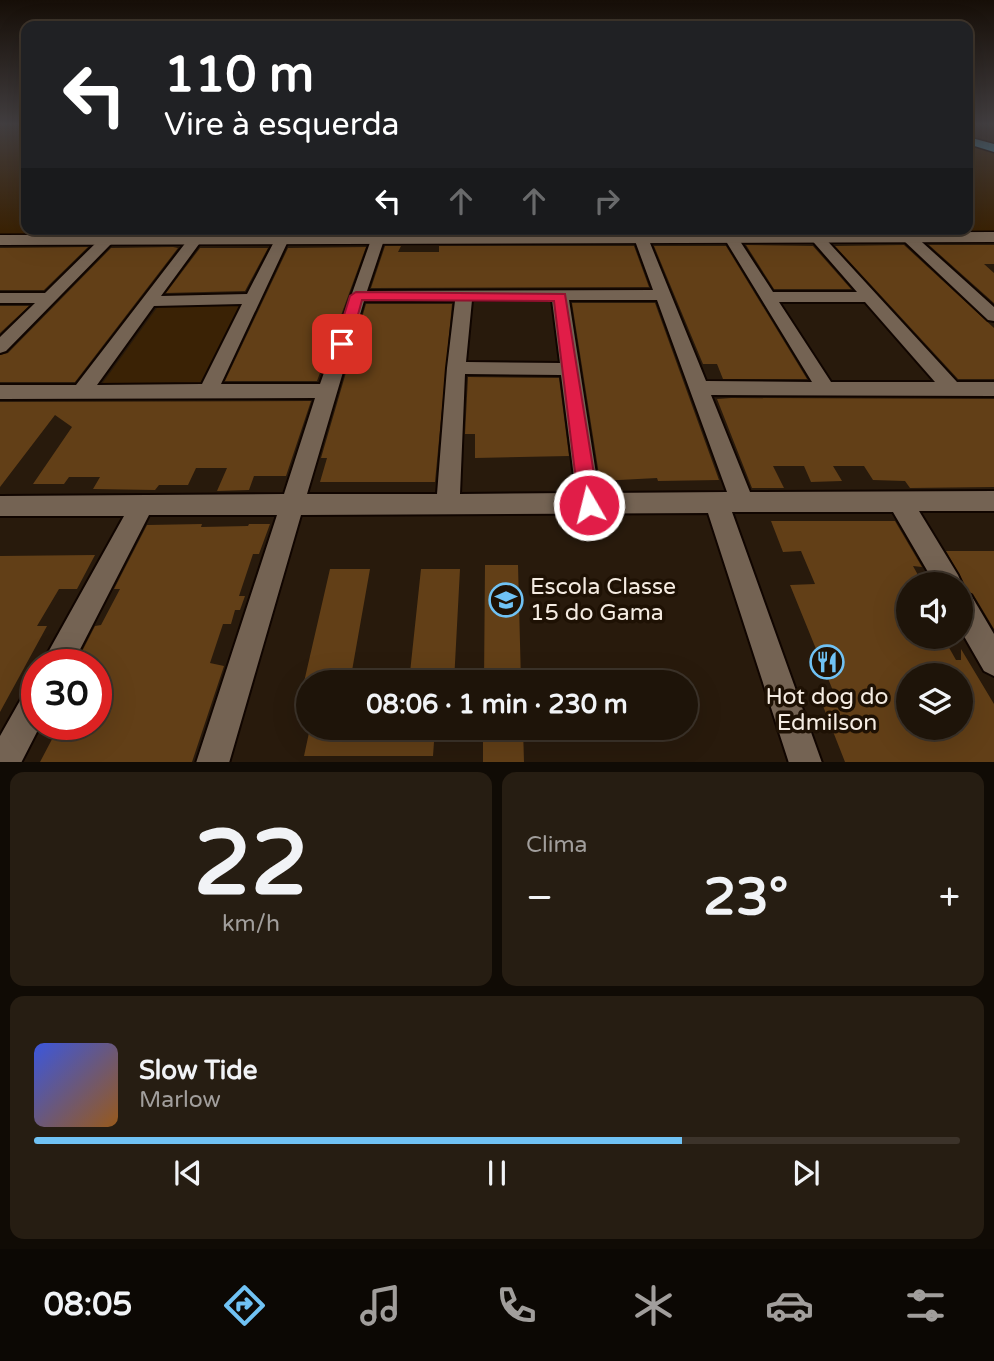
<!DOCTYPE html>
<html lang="pt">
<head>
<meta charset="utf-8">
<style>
  :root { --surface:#1e1409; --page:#261d12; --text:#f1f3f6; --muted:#a19e9c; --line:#3c332a; --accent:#70c2f4 }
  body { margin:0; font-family:"Varela Round",sans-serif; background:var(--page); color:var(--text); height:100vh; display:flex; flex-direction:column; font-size:26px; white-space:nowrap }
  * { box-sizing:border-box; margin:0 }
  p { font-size:23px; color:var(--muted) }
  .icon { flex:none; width:38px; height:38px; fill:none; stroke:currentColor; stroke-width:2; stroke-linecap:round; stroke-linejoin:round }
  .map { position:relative; height:762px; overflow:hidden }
  .sheet { display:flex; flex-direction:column; gap:10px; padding:10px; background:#100b05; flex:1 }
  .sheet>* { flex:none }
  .top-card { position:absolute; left:21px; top:21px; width:952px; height:214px; border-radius:14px; box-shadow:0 7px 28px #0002,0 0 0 2px var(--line); background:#202124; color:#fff; overflow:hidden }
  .controls { position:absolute; left:896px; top:572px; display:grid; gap:14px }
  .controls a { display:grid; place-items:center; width:77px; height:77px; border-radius:50%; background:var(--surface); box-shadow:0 7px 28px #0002,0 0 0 2px var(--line); font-size:35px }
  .speed { position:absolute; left:21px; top:649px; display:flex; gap:14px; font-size:35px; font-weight:700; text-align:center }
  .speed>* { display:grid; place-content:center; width:91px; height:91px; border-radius:50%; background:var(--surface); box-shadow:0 7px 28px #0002,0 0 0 2px var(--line); line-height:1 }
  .speed .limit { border:10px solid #d22; background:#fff; color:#111 }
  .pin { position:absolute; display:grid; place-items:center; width:60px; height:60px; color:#fff; margin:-30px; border-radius:14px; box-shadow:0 4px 10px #0006 }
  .me { position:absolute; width:77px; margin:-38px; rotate:352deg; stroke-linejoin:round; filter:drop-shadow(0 0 5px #0008) }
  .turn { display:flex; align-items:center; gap:24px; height:147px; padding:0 28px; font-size:32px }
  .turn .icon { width:91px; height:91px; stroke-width:2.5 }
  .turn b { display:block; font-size:49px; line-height:60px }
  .lanes { display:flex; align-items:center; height:66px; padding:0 28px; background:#0003; justify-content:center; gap:35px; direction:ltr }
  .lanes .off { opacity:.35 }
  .big { font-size:52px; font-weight:700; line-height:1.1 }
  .sheet .tile { flex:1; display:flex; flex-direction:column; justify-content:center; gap:10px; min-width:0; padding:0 24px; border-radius:14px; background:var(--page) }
  .sheet .dial { align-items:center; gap:0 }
  .dial b { font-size:91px; line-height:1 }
  .song { display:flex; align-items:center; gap:21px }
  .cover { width:84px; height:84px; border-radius:10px; background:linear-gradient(135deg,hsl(230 70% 55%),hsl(30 70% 35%)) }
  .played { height:7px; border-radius:4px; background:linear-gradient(90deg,var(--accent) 70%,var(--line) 70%) }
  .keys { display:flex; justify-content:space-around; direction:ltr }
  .heat { display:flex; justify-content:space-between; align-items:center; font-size:38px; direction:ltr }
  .sheet .tiles { flex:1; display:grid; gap:10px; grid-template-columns:1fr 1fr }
  .tile:last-child { grid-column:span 2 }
  .trip { position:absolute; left:296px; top:670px; width:402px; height:70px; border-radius:35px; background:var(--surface); box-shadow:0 7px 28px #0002,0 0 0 2px var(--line); font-weight:700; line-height:70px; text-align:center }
  .menu { display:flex; height:112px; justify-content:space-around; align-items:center; background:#0c0804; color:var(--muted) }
  .menu .icon { width:49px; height:49px }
  .menu .active { color:var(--accent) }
  .menu b { font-size:32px; color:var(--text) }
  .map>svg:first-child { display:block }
  .green { fill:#3a2205 }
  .building { fill:#623f17; fill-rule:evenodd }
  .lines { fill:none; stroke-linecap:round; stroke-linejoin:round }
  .street-casing { stroke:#100500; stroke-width:4 }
  .secondary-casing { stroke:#100500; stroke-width:3 }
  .primary-casing { stroke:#100500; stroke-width:3 }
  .street { fill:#746353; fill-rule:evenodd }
  .secondary { fill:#746353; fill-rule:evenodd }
  .primary { fill:#4289a9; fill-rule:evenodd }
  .route { fill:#e11d48; stroke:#92132f; stroke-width:2 }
  .labels { text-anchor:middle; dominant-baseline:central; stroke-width:7; stroke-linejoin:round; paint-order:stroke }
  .near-poi-label { font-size:23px; fill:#f5ece2; stroke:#1e1104; text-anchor:start }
</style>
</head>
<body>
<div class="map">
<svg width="994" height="763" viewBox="0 0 994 763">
  <rect width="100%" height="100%" fill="#281a0c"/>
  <path class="green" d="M0 124H26V229H968V142L994 150V234L0 237Z
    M248 304 207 385 99 388 159 305Z"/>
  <path class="building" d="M746 245 813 246 851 289H774Z
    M904 245 994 328V379H958L835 246Z
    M929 245H994V264H984L994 273V303Z
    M385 246H401L398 252H439V246H634L649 287 371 288Z
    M654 246H726L807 379H723L717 364H703Z
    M88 247 44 290H0V248Z
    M173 247 178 248 75 382H0V355L8 353 111 248Z
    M366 247 317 381H225L288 248Z
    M200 248H268L245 291 166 293Z
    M572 303H655L719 480 658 481 657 478 600 481Z
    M366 304H452L435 482H320L327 458H321Z
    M0 306H29L0 333Z
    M468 377 559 378 569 456 475 458V434H465Z
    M731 398 994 399V487L910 488 905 481 873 480 864 466H833L842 481 811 482 804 466H773L784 488H752L717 399Z
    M311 401 286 476H254L249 490 217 491 227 468H196L188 485H159L155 490 93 489 100 477H69L64 484H33L72 427 55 415 0 487V402Z
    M771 521H895L922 567 913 566 923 584H908V637H943L956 660H961V649L994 704V762H845L823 706 840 708 790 585 815 584 801 551 783 552ZM908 676H961V728H908Z
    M202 524 201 527 248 526 249 524H270L259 554H253L239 596H245L240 610H235L231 624H223L210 663 224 666 192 762H40L60 724H96V665H75L95 626 101 625 120 589H114L147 525Z
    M946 551H994V629L973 594 963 589 964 583Z
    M95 555 77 589H59L37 626H47L0 712V556Z
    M485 565H518L521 682H484Z
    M330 569H370L350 682H304Z
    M421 569H460L454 682H409Z
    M310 728H435L433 756H304Z
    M483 728H523L524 762H483Z"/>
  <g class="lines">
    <defs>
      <path id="street" d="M816 233 821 234 957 382H994V396L711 395 750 492 994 491V511H919L958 575 962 584 961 588V584H935L893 512H732L822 763H789L708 513 301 515 229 763H196L277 515H149L72 665H41L124 516H0V496L284 494 315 398 0 399V385H76L190 237H200L202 240 161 296 247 294 277 236H287L289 239 221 384H320L372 237H382L384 240 367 291 653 290 634 238 641 234 648 238 706 381 812 382 724 238 726 235H736L773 292H857L809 237ZM472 300H552L560 363 466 362ZM569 300H657L727 492 599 493ZM364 301H455L447 368 437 494H307ZM779 302H865L935 382H831ZM242 304 202 384 97 385 154 306ZM465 374 561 375 576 493 460 494Z
        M908 233 913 234 994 307V321L988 320 903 240 901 237Z
        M107 236 112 237V243L6 351 0 353V337L35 303H0V293H45L102 237Z
        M961 591 971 595 994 634V676L984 671 961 631Z
        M37 686V724H41L21 763H0V736L26 690Z"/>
      <path id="secondary" d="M994 232V242L0 245V235Z"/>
      <path id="primary" d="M968 137 994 144V152L968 144Z"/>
    </defs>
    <use href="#street" class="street-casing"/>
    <use href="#secondary" class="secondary-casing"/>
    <use href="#primary" class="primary-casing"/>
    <use href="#street" class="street"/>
    <use href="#secondary" class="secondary"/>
    <use href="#primary" class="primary"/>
  </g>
  <linearGradient id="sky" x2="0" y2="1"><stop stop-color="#160e07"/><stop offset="0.54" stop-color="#423e40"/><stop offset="1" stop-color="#423e40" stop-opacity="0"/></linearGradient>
  <rect width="994" height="230" fill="url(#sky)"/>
  <path class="route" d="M356 292 565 294 599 505 596 510 589 513 582 510 579 505 554 301 362 300 350 344 348 347H337L335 344 350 296Z"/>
  <defs>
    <symbol id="school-ring" viewBox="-11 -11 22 22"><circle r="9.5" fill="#1e1104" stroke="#70c2f4" stroke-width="1.5"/><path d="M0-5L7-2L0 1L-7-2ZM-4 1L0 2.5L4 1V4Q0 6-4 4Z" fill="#70c2f4"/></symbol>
    <symbol id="restaurant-ring" viewBox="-11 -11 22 22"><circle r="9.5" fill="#1e1104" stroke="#70c2f4" stroke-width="1.5"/><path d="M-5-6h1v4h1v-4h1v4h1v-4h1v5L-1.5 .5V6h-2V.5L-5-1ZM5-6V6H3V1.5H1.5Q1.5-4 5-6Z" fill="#70c2f4"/></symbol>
  </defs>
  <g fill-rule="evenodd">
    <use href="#school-ring" x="487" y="581" width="38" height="38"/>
    <use href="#restaurant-ring" x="808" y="643" width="38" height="38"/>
  </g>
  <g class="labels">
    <g class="near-poi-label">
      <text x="530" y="587">Escola Classe<tspan x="530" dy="26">15 do Gama</tspan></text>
      <text x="827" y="697" text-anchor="middle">Hot dog do<tspan x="827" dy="26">Edmilson</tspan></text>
    </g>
  </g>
</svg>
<div class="controls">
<a><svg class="icon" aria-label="sound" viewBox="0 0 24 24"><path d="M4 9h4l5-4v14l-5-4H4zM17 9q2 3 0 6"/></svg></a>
<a><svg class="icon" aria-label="layers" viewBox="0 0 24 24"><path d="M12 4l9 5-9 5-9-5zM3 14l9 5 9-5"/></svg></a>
</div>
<div class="speed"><div class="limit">30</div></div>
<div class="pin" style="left:342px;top:344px;background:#d93025"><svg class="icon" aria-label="arrive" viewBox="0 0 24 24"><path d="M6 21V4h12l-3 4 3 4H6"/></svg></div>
<svg class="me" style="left:589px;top:505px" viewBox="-20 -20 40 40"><circle r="17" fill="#e11d48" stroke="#fff" stroke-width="3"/><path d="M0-11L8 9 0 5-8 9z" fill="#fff"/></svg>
<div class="trip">08:06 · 1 min · 230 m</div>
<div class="top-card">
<div class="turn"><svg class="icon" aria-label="left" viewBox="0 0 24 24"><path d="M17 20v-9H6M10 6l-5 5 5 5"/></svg><div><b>110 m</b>Vire à esquerda</div></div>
<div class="lanes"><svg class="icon" aria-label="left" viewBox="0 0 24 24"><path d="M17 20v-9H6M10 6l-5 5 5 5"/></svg><svg class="icon off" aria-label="ahead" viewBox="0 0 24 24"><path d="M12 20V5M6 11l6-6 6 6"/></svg><svg class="icon off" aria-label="ahead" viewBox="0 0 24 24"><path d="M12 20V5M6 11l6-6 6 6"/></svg><svg class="icon off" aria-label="right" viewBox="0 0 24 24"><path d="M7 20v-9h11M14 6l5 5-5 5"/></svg></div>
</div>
</div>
<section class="sheet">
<div class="tiles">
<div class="tile dial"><b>22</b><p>km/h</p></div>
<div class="tile"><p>Clima</p>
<div class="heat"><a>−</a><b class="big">23°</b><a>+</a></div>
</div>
<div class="tile">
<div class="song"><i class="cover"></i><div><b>Slow Tide</b><p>Marlow</p></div></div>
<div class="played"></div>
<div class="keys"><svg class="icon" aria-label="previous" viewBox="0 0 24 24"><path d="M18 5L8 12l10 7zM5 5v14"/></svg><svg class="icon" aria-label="pause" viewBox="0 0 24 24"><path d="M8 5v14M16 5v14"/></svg><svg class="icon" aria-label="next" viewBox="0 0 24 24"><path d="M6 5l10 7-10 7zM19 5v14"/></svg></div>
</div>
</div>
</section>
<nav class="menu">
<b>08:05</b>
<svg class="icon active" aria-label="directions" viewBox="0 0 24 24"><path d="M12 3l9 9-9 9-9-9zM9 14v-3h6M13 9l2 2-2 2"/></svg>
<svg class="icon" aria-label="music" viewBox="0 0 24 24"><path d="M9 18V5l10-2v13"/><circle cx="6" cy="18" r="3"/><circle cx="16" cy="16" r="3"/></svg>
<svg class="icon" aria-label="phone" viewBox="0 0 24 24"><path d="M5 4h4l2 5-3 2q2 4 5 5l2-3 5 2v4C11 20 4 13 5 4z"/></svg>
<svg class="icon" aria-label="climate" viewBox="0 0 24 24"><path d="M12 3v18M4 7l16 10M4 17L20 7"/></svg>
<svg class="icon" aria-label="car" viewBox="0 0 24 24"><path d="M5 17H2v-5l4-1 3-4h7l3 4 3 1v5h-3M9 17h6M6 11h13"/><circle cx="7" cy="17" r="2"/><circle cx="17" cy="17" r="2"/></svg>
<svg class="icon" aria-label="filters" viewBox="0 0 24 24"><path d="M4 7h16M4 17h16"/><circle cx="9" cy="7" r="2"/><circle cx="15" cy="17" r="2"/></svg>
</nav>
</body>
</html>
